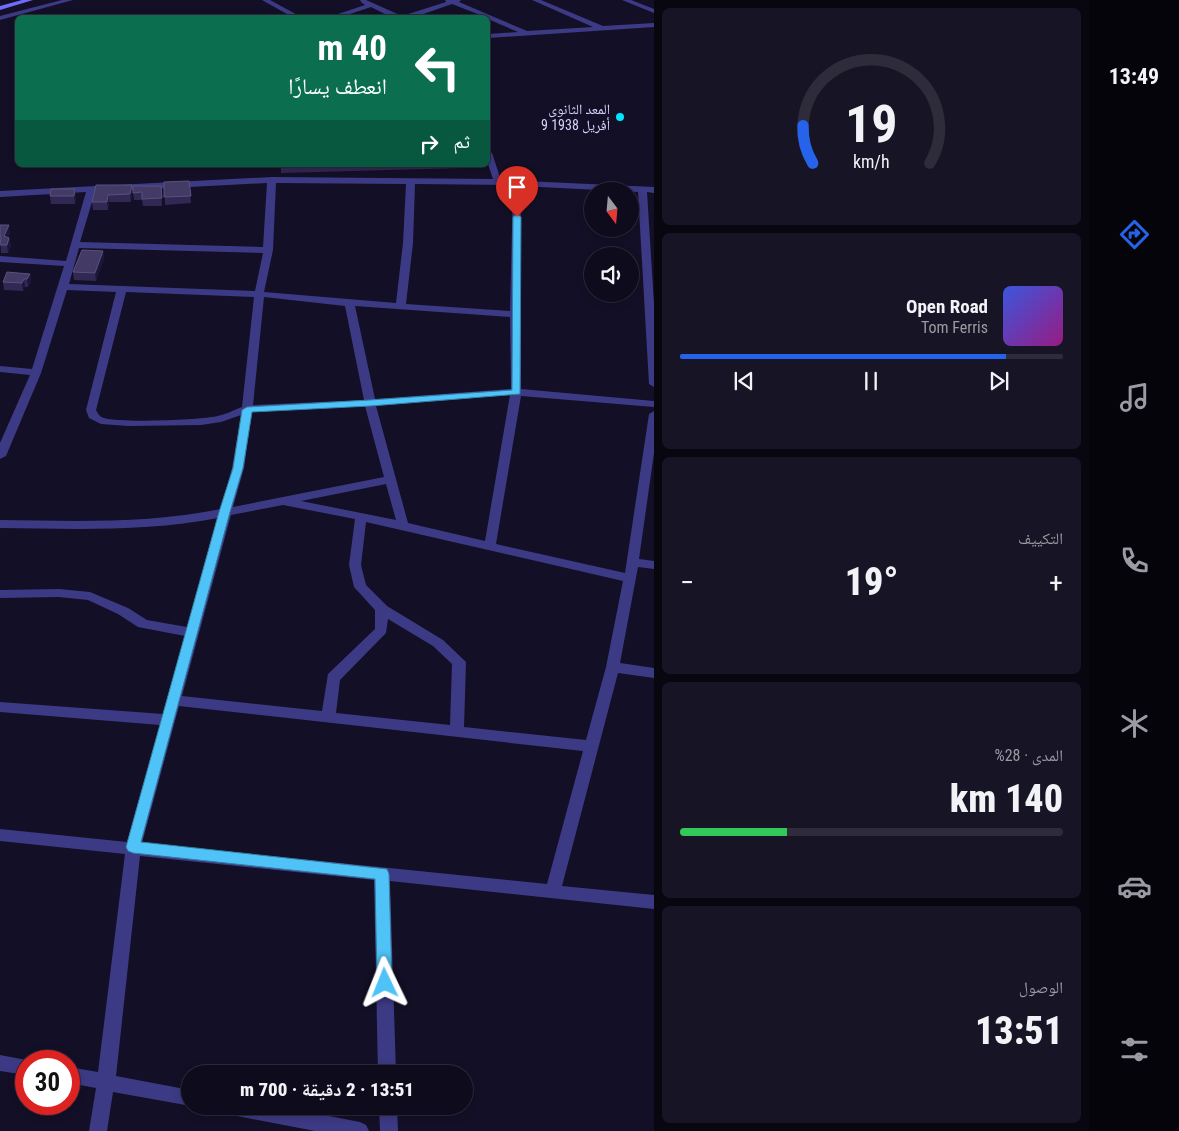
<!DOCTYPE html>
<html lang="ar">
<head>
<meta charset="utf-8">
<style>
  :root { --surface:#0e0b1c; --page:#171425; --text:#f1f3f6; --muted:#9b9ba3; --line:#2e2b3b; --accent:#2563eb }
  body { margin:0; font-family:"Roboto Condensed","Noto Naskh Arabic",sans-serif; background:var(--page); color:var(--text); direction:rtl; height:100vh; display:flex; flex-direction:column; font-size:19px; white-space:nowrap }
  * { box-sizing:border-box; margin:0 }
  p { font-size:16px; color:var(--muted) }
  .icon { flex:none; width:28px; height:28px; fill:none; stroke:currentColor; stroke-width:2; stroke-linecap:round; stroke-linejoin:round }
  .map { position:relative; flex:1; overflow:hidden; direction:ltr }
  .details { display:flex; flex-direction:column; gap:8px; padding:8px; background:#08060f; width:435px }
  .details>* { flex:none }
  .hud { position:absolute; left:15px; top:15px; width:475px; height:152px; border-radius:8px; box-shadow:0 2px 8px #0003,0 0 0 1px var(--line); direction:rtl; background:#0b6e4f; color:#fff; overflow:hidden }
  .needle { width:32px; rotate:164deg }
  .buttons { position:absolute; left:584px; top:182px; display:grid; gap:10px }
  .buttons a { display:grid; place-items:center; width:55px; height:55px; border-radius:50%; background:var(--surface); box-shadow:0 2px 8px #0003,0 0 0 1px var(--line); font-size:25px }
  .speed { position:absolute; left:15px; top:1050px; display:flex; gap:10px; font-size:25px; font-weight:700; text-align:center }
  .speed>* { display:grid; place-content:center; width:65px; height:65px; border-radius:50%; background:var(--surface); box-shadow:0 2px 8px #0003,0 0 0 1px var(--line); line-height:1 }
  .speed .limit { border:8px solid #d22; background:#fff; color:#111 }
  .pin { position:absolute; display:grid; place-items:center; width:42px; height:42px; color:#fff; margin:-51px -21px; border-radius:50% 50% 50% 0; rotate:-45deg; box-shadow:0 0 5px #0007 }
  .pin .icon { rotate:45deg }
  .me { position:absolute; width:55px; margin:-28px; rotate:358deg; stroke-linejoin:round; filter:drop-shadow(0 0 4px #0008) }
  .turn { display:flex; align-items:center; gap:18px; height:105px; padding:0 20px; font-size:22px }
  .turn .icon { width:65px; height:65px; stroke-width:2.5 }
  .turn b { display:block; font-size:35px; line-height:42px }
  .then { display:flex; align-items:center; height:48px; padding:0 20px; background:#0003; gap:10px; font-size:19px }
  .big { font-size:38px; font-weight:800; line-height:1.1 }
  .details .tile { flex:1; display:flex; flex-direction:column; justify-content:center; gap:8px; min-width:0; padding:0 18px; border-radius:8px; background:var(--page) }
  .details .dial { align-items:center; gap:0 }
  .dial svg { height:130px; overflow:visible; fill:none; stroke:var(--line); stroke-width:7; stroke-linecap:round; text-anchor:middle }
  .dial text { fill:var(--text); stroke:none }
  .song { display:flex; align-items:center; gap:15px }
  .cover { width:60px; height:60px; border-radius:8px; background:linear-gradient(135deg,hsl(230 70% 55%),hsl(310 70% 35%)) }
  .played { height:5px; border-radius:2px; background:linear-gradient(90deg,var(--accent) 85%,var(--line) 85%) }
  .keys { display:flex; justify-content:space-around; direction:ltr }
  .heat { display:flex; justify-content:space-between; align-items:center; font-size:28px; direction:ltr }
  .charge { height:8px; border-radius:4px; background:linear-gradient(90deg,#34c759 28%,var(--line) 0) }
  .trip { position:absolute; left:181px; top:1065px; width:292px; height:50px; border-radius:25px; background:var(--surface); box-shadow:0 2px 8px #0003,0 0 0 1px var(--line); font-weight:800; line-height:50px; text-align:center; direction:rtl }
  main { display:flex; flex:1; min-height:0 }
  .tabs { display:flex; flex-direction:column; width:90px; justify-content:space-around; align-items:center; background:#06040b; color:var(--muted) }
  .tabs .icon { width:35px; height:35px }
  .tabs .current { color:var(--accent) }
  .tabs b { font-size:22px; color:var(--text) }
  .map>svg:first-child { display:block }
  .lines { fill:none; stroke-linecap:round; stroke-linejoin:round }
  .minor { fill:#3d3a85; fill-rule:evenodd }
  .secondary { fill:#6f6bff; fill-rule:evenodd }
  .wall { fill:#312854 }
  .shaded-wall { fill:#1d163a }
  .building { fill:#433a66; stroke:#5a527e }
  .route { fill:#4fc3f7; stroke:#337fa1 }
  .poi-dot { fill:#00e5ff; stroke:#130f26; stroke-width:2 }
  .labels { text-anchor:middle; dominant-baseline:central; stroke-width:5; stroke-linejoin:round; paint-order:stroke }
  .far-poi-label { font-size:14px; fill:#d9d4ff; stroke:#130f26; text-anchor:end }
</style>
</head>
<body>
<main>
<nav class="tabs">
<b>13:49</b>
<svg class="icon current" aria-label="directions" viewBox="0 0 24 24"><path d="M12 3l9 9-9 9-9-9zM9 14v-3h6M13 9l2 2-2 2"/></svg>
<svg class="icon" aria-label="music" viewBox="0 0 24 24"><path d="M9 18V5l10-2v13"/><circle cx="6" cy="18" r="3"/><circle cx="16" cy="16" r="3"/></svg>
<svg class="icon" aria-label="phone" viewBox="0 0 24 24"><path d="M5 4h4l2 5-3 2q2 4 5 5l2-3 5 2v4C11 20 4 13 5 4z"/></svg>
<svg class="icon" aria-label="climate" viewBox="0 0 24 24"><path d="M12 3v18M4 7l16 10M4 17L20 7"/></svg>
<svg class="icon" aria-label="car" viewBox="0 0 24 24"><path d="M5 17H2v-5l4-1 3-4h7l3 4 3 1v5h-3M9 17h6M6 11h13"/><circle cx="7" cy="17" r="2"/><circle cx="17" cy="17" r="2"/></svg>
<svg class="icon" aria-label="filters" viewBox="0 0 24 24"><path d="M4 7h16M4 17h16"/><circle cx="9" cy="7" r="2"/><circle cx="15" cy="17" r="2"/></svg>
</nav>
<section class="details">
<div class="tile dial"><svg viewBox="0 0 100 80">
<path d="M14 69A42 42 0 1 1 86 69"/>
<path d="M14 69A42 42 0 0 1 8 46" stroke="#2563eb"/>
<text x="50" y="56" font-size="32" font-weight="700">19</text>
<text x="50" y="72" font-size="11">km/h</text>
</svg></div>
<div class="tile">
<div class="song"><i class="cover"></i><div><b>Open Road</b><p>Tom Ferris</p></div></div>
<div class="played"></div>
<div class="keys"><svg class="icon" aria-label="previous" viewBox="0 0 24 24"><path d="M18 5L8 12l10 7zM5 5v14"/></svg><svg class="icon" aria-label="pause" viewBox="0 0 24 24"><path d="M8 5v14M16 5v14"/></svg><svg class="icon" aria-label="next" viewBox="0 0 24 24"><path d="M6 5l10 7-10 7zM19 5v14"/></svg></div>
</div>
<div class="tile"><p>التكييف</p>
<div class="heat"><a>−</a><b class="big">19°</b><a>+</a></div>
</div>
<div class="tile"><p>المدى · 28%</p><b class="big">140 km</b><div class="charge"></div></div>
<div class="tile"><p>الوصول</p><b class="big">13:51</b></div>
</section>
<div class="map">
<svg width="654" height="1131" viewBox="0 0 654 1131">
  <rect width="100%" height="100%" fill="#130f26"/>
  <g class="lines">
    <path class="minor" d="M62 0H73L0 20V16Z
      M262 0H270L303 18H294Z
      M360 0H366L402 16 446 2 445 0H461L459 2 527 31 593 27 532 0H541L603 26 654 23V27L488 38V34L518 32 488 19V18L452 4 412 18H393L371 7 338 18H326L365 5 361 2Z
      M622 0H631L654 9V13Z
      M488 150 492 153 501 180 654 187V193L647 192 654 304V387L649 384 638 192 521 186V389L654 401V407L521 396 496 544 625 573 649 414 654 411V453L639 559 654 561V569L638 567 620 663 654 668V678L618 673 562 886 654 895V909L390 881 396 1074H378L374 880 140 856 116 1076 190 1090 191 1106 113 1092 107 1131H89L96 1088 69 1083V1067L98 1072 125 854 0 841V829L127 842 160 725 0 712V702L163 714 185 636 138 627 118 614 88 600 59 597 0 598V590L59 589 90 592 128 608 147 620 187 627 218 518C146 532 73 529 0 528V520C74 521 147 524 221 509L232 468 241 415 221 422 201 425 128 426 101 424 89 418 86 410 116 292 67 290 41 373 6 456 0 459V443L30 375 0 372V366L32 369 64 266 0 262V256L66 261 86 192 0 197V191L272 177 493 179 488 164ZM267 183 263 247 80 242 95 192ZM276 183 406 184 403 243 396 303 264 292 273 250ZM415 184 513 185 510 311 406 304 413 243ZM79 248 263 253 255 291 69 284ZM126 292 254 297 242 407C232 411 222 416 212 417 193 420 121 423 104 418 100 417 98 414 96 410ZM264 297 345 306 364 400 253 405ZM355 306 510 317 511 389 375 399ZM510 395 485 541 408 523 376 406ZM365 406 384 477 233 507 244 468 252 412ZM386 484 396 520 301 501ZM283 505 355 519 349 565 354 587 375 610V629L328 674 322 711 182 696 231 515ZM366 522 623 581 606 667 586 740 464 727 466 662 443 640 387 606 366 585 361 565ZM388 619 433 646 452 664 450 725 336 713 340 680 386 633ZM179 706 583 751 547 884 142 843Z
      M0 1055 32 1061H26V1075L0 1071Z
      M223 1106H277L360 1122 366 1125 369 1131H315L232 1115 226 1112Z
      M379 1106H397L398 1131H380Z"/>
    <path class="secondary" d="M22 0H33L0 10V6Z"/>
  </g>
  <path class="wall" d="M281 165H473V166L463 168 281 173Z
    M189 181 191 203 165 205 164 182Z
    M96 185H132V192L131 202H109L108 210H93L92 202Z
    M161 186 162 206H143L142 200H134L133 193Z
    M75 189 76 196 75 204H51L50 196Z
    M0 225 10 233 8 238H9L11 246 8 253H1Z
    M103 251 104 258 96 281 74 280 73 272Z
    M30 274 31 282 28 287H25L23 291 4 290 3 282Z"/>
  <path class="shaded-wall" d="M463 165H473V166L463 168Z
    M132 185V192L131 202 130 194Z
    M75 189 76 196 75 204 74 196Z
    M108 195 109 202 108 210 107 202Z
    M9 225 10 233 6 244 4 236Z
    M9 238 11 246 8 253 7 245Z
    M103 251 104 258 96 281 95 273Z
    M30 274 31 282 28 287 27 279Z
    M24 279 25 287 23 291 22 283Z"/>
  <path class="building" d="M189 181 191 196 164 197V182Z
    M96 185H132L130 194 108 195 107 202H92Z
    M133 186H161L162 198 142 199V192L133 193Z
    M51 189H75L74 196H50Z
    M0 225H9L4 236 9 238 7 245H0L1 237H0Z
    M82 250 103 251 95 273 73 272Z
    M7 272 30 274 27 279H24L22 283 3 282Z"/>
  <path class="route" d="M517 214 521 217 520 394 370 406 252 412 243 468 230 512 141 842 387 869 389 874 392 983 390 988 385 989 379 988 377 983 375 879 133 853 128 851 126 847 219 512 233 468 242 410 247 407 370 400 512 390 513 217Z"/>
  <circle class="poi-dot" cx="620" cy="117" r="5"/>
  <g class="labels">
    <g class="far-poi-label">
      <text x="610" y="109">المعد الثانوي<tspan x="610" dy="16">9 أفريل 1938</tspan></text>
    </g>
  </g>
</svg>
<div class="buttons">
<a><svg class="needle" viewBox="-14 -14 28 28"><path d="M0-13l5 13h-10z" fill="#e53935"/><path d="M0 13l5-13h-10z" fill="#9b9ba3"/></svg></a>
<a><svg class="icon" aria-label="sound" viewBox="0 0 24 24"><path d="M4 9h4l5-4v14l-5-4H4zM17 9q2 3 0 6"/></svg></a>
</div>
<div class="speed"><div class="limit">30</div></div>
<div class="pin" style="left:517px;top:217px;background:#d93025"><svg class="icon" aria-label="arrive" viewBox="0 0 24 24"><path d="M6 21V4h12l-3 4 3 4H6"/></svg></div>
<svg class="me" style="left:385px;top:983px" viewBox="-20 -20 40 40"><path d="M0-17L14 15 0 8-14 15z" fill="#4fc3f7" stroke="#fff" stroke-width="4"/></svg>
<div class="trip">13:51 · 2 دقيقة · 700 m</div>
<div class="hud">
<div class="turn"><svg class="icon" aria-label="left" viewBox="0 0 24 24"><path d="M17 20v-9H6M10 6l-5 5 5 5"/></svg><div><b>40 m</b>انعطف يسارًا</div></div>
<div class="then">ثم<svg class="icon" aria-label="right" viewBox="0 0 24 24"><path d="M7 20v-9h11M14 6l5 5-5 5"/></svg></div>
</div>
</div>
</main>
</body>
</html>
